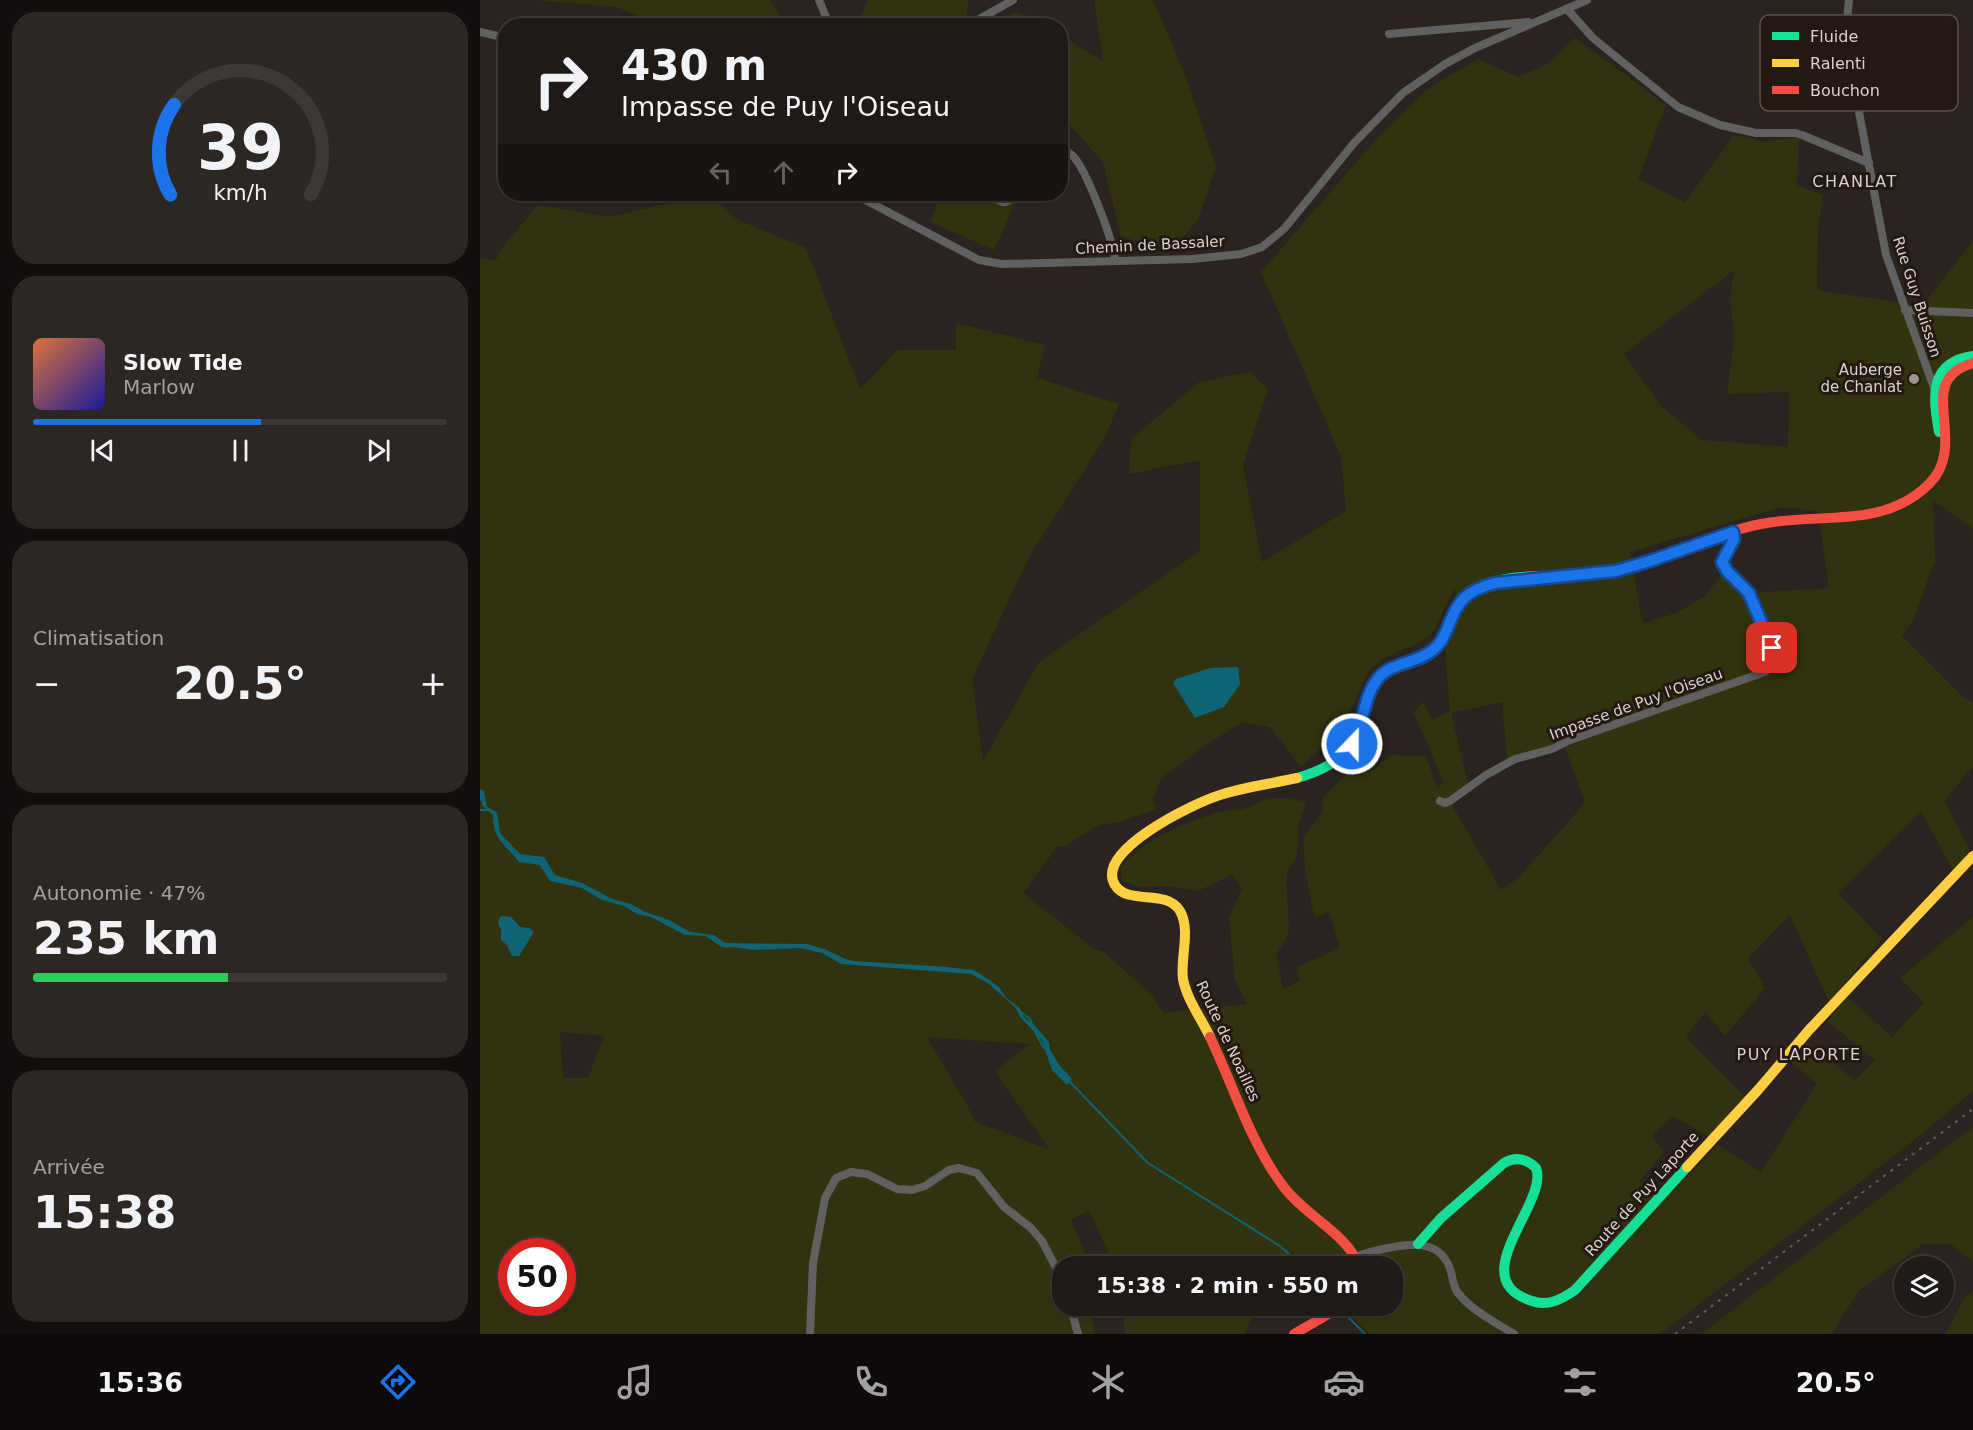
<!DOCTYPE html>
<html lang="fr">
<head>
<meta charset="utf-8">
<style>
  :root { --surface:#201a17; --page:#2d2724; --text:#f1f3f6; --muted:#a2a1a1; --line:#3d3836; --accent:#1a73e8 }
  body { margin:0; font-family:"DejaVu Sans",sans-serif; background:var(--page); color:var(--text); height:100vh; display:flex; flex-direction:column; font-size:22px; white-space:nowrap }
  * { box-sizing:border-box; margin:0 }
  p { font-size:20px; color:var(--muted) }
  .icon { flex:none; width:33px; height:33px; fill:none; stroke:currentColor; stroke-width:2; stroke-linecap:round; stroke-linejoin:round }
  .map { position:relative; flex:1; overflow:hidden }
  .side { display:flex; flex-direction:column; gap:12px; padding:12px; background:#120e0d; width:480px }
  .side>* { flex:none }
  .top-card { position:absolute; left:18px; top:18px; width:570px; height:183px; border-radius:24px; box-shadow:0 2px 4px #0004,0 0 0 2px var(--line); background:#201a17; color:var(--text); overflow:hidden }
  .fabs { position:absolute; left:1414px; top:1256px; display:grid; gap:12px }
  .fabs a { display:grid; place-items:center; width:60px; height:60px; border-radius:50%; background:var(--surface); box-shadow:0 2px 4px #0004,0 0 0 2px var(--line); font-size:30px }
  .speed { position:absolute; left:18px; top:1238px; display:flex; gap:12px; font-size:30px; font-weight:700; text-align:center }
  .speed>* { display:grid; place-content:center; width:78px; height:78px; border-radius:50%; background:var(--surface); box-shadow:0 2px 4px #0004,0 0 0 2px var(--line); line-height:1 }
  .speed .limit { border:9px solid #d22; background:#fff; color:#111 }
  .pin { position:absolute; display:grid; place-items:center; width:51px; height:51px; color:#fff; margin:-26px; border-radius:12px; box-shadow:0 3px 9px #0006 }
  .me { position:absolute; width:66px; margin:-33px; rotate:22deg; stroke-linejoin:round; filter:drop-shadow(0 0 4px #0008) }
  .turn { display:flex; align-items:center; gap:21px; height:126px; padding:0 24px; font-size:27px }
  .turn .icon { width:78px; height:78px; stroke-width:2.5 }
  .turn b { display:block; font-size:42px; line-height:51px }
  .lanes { display:flex; align-items:center; height:57px; padding:0 24px; background:#0003; justify-content:center; gap:30px; direction:ltr }
  .lanes .off { opacity:.35 }
  .big { font-size:45px; font-weight:600; line-height:1.1 }
  .side .tile { flex:1; display:flex; flex-direction:column; justify-content:center; gap:9px; min-width:0; padding:0 21px; border-radius:24px; background:var(--page) }
  .side .dial { align-items:center; gap:0 }
  .dial svg { height:156px; overflow:visible; fill:none; stroke:var(--line); stroke-width:7; stroke-linecap:round; text-anchor:middle }
  .dial text { fill:var(--text); stroke:none }
  .song { display:flex; align-items:center; gap:18px }
  .cover { width:72px; height:72px; border-radius:9px; background:linear-gradient(135deg,hsl(20 70% 55%),hsl(240 70% 35%)) }
  .played { height:6px; border-radius:3px; background:linear-gradient(90deg,var(--accent) 55%,var(--line) 55%) }
  .keys { display:flex; justify-content:space-around; direction:ltr }
  .heat { display:flex; justify-content:space-between; align-items:center; font-size:33px; direction:ltr }
  .charge { height:9px; border-radius:4px; background:linear-gradient(90deg,#34c759 47%,var(--line) 0) }
  .trip { position:absolute; left:572px; top:1256px; width:351px; height:60px; border-radius:24px; background:var(--surface); box-shadow:0 2px 4px #0004,0 0 0 2px var(--line); font-weight:600; line-height:60px; text-align:center }
  .tab-bar { display:flex; height:96px; justify-content:space-around; align-items:center; background:#0d0a09; color:var(--muted) }
  .tab-bar .icon { width:42px; height:42px }
  .tab-bar .active { color:var(--accent) }
  .tab-bar b { font-size:27px; color:var(--text) }
  main { display:flex; flex:1; min-height:0 }
  .map>svg:first-child { display:block }
  .green { fill:#31330f; fill-rule:evenodd }
  .water { fill:#0e6475 }
  .lines { fill:none; stroke-linecap:round; stroke-linejoin:round }
  .stream { stroke:#0e6475; stroke-width:2 }
  .street { stroke:#606061; stroke-width:8 }
  .fast { stroke:#16e098; stroke-width:10 }
  .slow { stroke:#ffcf43; stroke-width:10 }
  .jam { stroke:#f24e42; stroke-width:10 }
  .rail { stroke:#625f5f; stroke-width:2; stroke-dasharray:3 6; stroke-linecap:butt }
  .route-casing { stroke:#114b97; stroke-width:15 }
  .route { stroke:#1a73e8; stroke-width:10 }
  .poi-dot { fill:#9c9490; stroke:#241812; stroke-width:2 }
  .labels { text-anchor:middle; dominant-baseline:central; stroke-width:6; stroke-linejoin:round; paint-order:stroke }
  .street-label { font-size:15px; fill:#d9d1cd; stroke:#241812 }
  .poi-label { font-size:15px; fill:#d9d1cd; stroke:#241812; text-anchor:end }
  .neighbourhood-label { font-size:16px; letter-spacing:1.5px; fill:#d9d1cd; stroke:#241812 }
  .key { fill:#241812; stroke:#5a504a; stroke-width:1.5 }
  .key-label { font-size:16px; fill:#d9d1cd }
</style>
</head>
<body>
<main>
<section class="side">
<div class="tile dial"><svg viewBox="0 0 100 80">
<path d="M14 69A42 42 0 1 1 86 69"/>
<path d="M14 69A42 42 0 0 1 16 23" stroke="#1a73e8"/>
<text x="50" y="56" font-size="32" font-weight="700">39</text>
<text x="50" y="72" font-size="11">km/h</text>
</svg></div>
<div class="tile">
<div class="song"><i class="cover"></i><div><b>Slow Tide</b><p>Marlow</p></div></div>
<div class="played"></div>
<div class="keys"><svg class="icon" aria-label="previous" viewBox="0 0 24 24"><path d="M18 5L8 12l10 7zM5 5v14"/></svg><svg class="icon" aria-label="pause" viewBox="0 0 24 24"><path d="M8 5v14M16 5v14"/></svg><svg class="icon" aria-label="next" viewBox="0 0 24 24"><path d="M6 5l10 7-10 7zM19 5v14"/></svg></div>
</div>
<div class="tile"><p>Climatisation</p>
<div class="heat"><a>−</a><b class="big">20.5°</b><a>+</a></div>
</div>
<div class="tile"><p>Autonomie · 47%</p><b class="big">235 km</b><div class="charge"></div></div>
<div class="tile"><p>Arrivée</p><b class="big">15:38</b></div>
</section>
<div class="map">
<svg width="1493" height="1334" viewBox="0 0 1493 1334">
  <rect width="100%" height="100%" fill="#2a231f"/>
  <path class="green" d="M58 0H289L307 25H181L137 7Z
    M388 0H488L486 25 372 26 378 23Z
    M614 0H673L704 72 736 166 718 220 692 249 641 237 623 162 581 115V36L623 61Z
    M539 12 562 25 490 26Z
    M1095 38 1186 105 1158 179 1205 202 1254 135 1285 142 1319 137 1317 185 1343 195 1338 230 1337 290 1442 306 1493 241V529L1453 500 1455 561 1433 620 1422 636 1481 695 1493 703V769L1491 768 1465 801 1490 850 1474 871 1441 812 1358 893 1402 939 1349 1002 1310 915 1268 958 1285 988 1245 1036 1225 1012 1206 1037 1264 1096 1229 1137 1193 1116 1172 1136 1184 1152 1160 1181 1184 1200 1238 1145 1281 1172 1337 1084 1310 1061 1327 1042 1375 1080 1395 1060 1347 1021 1368 997 1412 1037 1444 1003 1420 978 1493 917V1091L1427 1146 1180 1334H889L860 1305H912V1266H825L812 1251 802 1266H632L629 1254 609 1211 591 1219 610 1266H582V1305H612L614 1334H0V258L15 261 25 244 58 205 129 217 230 194 256 219 326 248 380 389 418 350H476V323L565 345 557 378 639 404 624 439 549 557 492 679 503 761 559 662 720 551V460L649 474 651 439 719 382 770 372 788 389 763 465 782 562 866 511 861 457 781 272 900 135 946 90 998 59 1038 77 1070 63ZM1254 270 1250 303 1254 336 1247 394 1309 392 1308 447 1222 440 1181 406 1144 354ZM1301 507 1338 511 1349 588 1271 593 1248 567 1224 597 1196 613 1164 623 1161 615 1150 552ZM975 588 979 609 965 649 970 712 952 719 943 702 934 713 964 783 957 788 946 756 911 755 889 772 881 761 843 797 842 813 823 837 825 869 834 917 849 912 860 948 817 967 820 981 803 989 796 955 807 937 809 926 806 881 808 870 815 861 818 850V828L826 802C812 799 798 796 785 800 777 802 771 807 763 809 754 811 745 810 736 813 704 822 663 842 640 866L642 881 660 887 686 886 718 891 752 875 762 889 749 917 755 980 767 1004 683 1013 671 994 624 952 614 949 543 893 577 847 587 845 619 825 643 821 676 809 673 799 681 778 732 741 762 722 790 727 821 767 862 728 889 670 904 658 940 642 953 632ZM1022 702 1027 758 1083 742 1105 803 1038 878 1021 890 972 805 990 791 971 713ZM80 1032 124 1036 108 1078H83ZM447 1037 551 1044 515 1071 570 1150 494 1121 486 1103ZM32 1251H82V1302H32Z
    M460 194H539L514 250 451 222Z
    M1493 1127V1261L1470 1244H1443L1379 1291 1351 1334H1221Z
    M1493 1291V1334H1465L1485 1298Z
    M641 1305H778L764 1334H645Z"/>
  <path class="water" d="M758 667 760 684 744 707 715 718 693 683 696 679 731 668Z
    M0 789 4 791 7 807 17 812 20 833 40 854 64 857 75 875 102 883 132 899 151 904 165 912 189 920 210 932 234 935 245 943 327 944 347 950 365 959 374 961 467 967 493 970 499 973 519 987 526 998 539 1007 544 1017 554 1025 569 1042 570 1050 580 1066 592 1079 587 1085 572 1070 562 1040 541 1018 535 1007 508 983 491 974 361 964 342 953 320 948 275 950 243 946 228 936 205 935 171 917 157 914 144 906 122 900 102 888 70 881 60 865 39 862C26 845 13 840 13 815L2 805Z
    M24 916 31 917 40 927 49 928 54 932 39 956H32L27 945 21 940V930L18 923 20 917Z"/>
  <g class="lines">
    <path class="stream" d="M0 792V800
      M0 810H7
      M227 936C235 939 240 949 250 946
      M540 1011 550 1019 552 1024
      M555 1032 564 1048
      M589 1081 668 1163 800 1246 823 1266
      M865 1314 885 1334"/>
    <path class="street" d="M339 0 348 22
      M1369 0 1367 19 1369 59 1406 255 1454 388
      M1087 9 1113 38 1198 107 1240 125 1276 133H1315L1322 135 1389 163
      M487 26 533 0
      M0 32 26 38
      M909 34 1048 22
      M580 150C585 151 590 153 593 156 606 169 634 242 635 261
      M374 194 499 260 522 264 712 259 761 254 782 247 804 229 874 143 923 93 965 64 995 48 1107 0
      M512 194C521 205 527 205 536 194
      M1425 310 1493 313
      M960 801 965 803 970 801 1006 775 1035 759 1072 749 1090 740 1285 672C1289 668 1292 666 1293 660 1295 650 1275 605 1269 594 1262 582 1249 575 1241 562L1254 539 1253 532
      M876 1257C885 1253 894 1251 903 1249 927 1244 957 1238 969 1266 973 1275 972 1285 978 1293 991 1310 1015 1322 1034 1334
      M590 1305 598 1334
      M330 1334 333 1263 345 1198 356 1178 371 1172 387 1174 417 1189 432 1190 445 1186 469 1170 479 1168 497 1173 524 1207 551 1228 562 1241 582 1279"/>
    <path class="fast" d="M1459 432C1453 398 1448 362 1493 356
      M817 778C862 765 872 750 884 707 888 696 892 683 901 675 919 660 946 662 960 642 972 626 972 603 990 592 1024 570 1073 578 1111 575 1129 573 1147 568 1164 563
      M938 1244 961 1218 1024 1163C1036 1156 1047 1159 1056 1168 1070 1202 981 1279 1052 1301 1068 1307 1082 1299 1095 1290L1207 1167"/>
    <path class="slow" d="M730 1037C721 1018 707 1000 703 979 700 958 711 930 700 911 686 888 648 906 635 885 614 851 713 804 737 796 763 787 790 784 817 778
      M1207 1167 1278 1090 1329 1030 1493 856"/>
    <path class="jam" d="M1164 563C1204 551 1240 532 1281 524 1338 512 1403 530 1449 484 1486 448 1444 394 1476 371 1481 367 1488 365 1493 363
      M730 1037C754 1087 770 1142 803 1186 826 1217 866 1232 879 1266
      M814 1334 864 1305"/>
    <path class="rail" d="M1195 1334 1493 1109"/>
  </g>
  <g class="lines">
    <defs>
      <path id="route" d="M872 744C884 724 883 698 897 680 909 662 937 664 953 650 961 644 964 636 968 627 978 600 986 591 1015 583L1136 571 1170 561 1253 532 1254 539 1242 562 1247 571 1269 593 1292 648"/>
    </defs>
    <use href="#route" class="route-casing"/>
    <use href="#route" class="route"/>
  </g>
  <circle class="poi-dot" cx="1434" cy="379" r="6"/>
  <g class="labels">
    <g class="street-label">
      <text transform="translate(670 245) rotate(-3)">Chemin de Bassaler</text>
      <text transform="translate(1437 297) rotate(72)">Rue Guy Buisson</text>
      <text transform="translate(1156 704) rotate(-20)">Impasse de Puy l'Oiseau</text>
      <text transform="translate(748 1041) rotate(65)">Route de Noailles</text>
      <text transform="translate(1162 1194) rotate(-48)">Route de Puy Laporte</text>
    </g>
    <g class="poi-label">
      <text x="1422" y="370">Auberge<tspan x="1422" dy="17">de Chanlat</tspan></text>
    </g>
    <g class="neighbourhood-label">
      <text x="1375" y="181">CHANLAT</text>
      <text x="1319" y="1054">PUY LAPORTE</text>
    </g>
  </g>
  <rect x="1280" y="15" width="198" height="96" rx="9" class="key"/>
  <rect x="1292" y="32" width="27" height="8" fill="#16e098"/>
  <rect x="1292" y="59" width="27" height="8" fill="#ffcf43"/>
  <rect x="1292" y="86" width="27" height="8" fill="#f24e42"/>
  <g class="key-label">
    <text x="1330" y="42">Fluide</text>
    <text x="1330" y="69">Ralenti</text>
    <text x="1330" y="96">Bouchon</text>
  </g>
</svg>
<div class="fabs">
<a><svg class="icon" aria-label="layers" viewBox="0 0 24 24"><path d="M12 4l9 5-9 5-9-5zM3 14l9 5 9-5"/></svg></a>
</div>
<div class="speed"><div class="limit">50</div></div>
<div class="pin" style="left:1292px;top:648px;background:#d93025"><svg class="icon" aria-label="arrive" viewBox="0 0 24 24"><path d="M6 21V4h12l-3 4 3 4H6"/></svg></div>
<svg class="me" style="left:872px;top:744px" viewBox="-20 -20 40 40"><circle r="17" fill="#1a73e8" stroke="#fff" stroke-width="3"/><path d="M0-11L8 9 0 5-8 9z" fill="#fff"/></svg>
<div class="trip">15:38 · 2 min · 550 m</div>
<div class="top-card">
<div class="turn"><svg class="icon" aria-label="right" viewBox="0 0 24 24"><path d="M7 20v-9h11M14 6l5 5-5 5"/></svg><div><b>430 m</b>Impasse de Puy l'Oiseau</div></div>
<div class="lanes"><svg class="icon off" aria-label="left" viewBox="0 0 24 24"><path d="M17 20v-9H6M10 6l-5 5 5 5"/></svg><svg class="icon off" aria-label="ahead" viewBox="0 0 24 24"><path d="M12 20V5M6 11l6-6 6 6"/></svg><svg class="icon" aria-label="right" viewBox="0 0 24 24"><path d="M7 20v-9h11M14 6l5 5-5 5"/></svg></div>
</div>
</div>
</main>
<nav class="tab-bar">
<b>15:36</b>
<svg class="icon active" aria-label="directions" viewBox="0 0 24 24"><path d="M12 3l9 9-9 9-9-9zM9 14v-3h6M13 9l2 2-2 2"/></svg>
<svg class="icon" aria-label="music" viewBox="0 0 24 24"><path d="M9 18V5l10-2v13"/><circle cx="6" cy="18" r="3"/><circle cx="16" cy="16" r="3"/></svg>
<svg class="icon" aria-label="phone" viewBox="0 0 24 24"><path d="M5 4h4l2 5-3 2q2 4 5 5l2-3 5 2v4C11 20 4 13 5 4z"/></svg>
<svg class="icon" aria-label="climate" viewBox="0 0 24 24"><path d="M12 3v18M4 7l16 10M4 17L20 7"/></svg>
<svg class="icon" aria-label="car" viewBox="0 0 24 24"><path d="M5 17H2v-5l4-1 3-4h7l3 4 3 1v5h-3M9 17h6M6 11h13"/><circle cx="7" cy="17" r="2"/><circle cx="17" cy="17" r="2"/></svg>
<svg class="icon" aria-label="filters" viewBox="0 0 24 24"><path d="M4 7h16M4 17h16"/><circle cx="9" cy="7" r="2"/><circle cx="15" cy="17" r="2"/></svg>
<b>20.5°</b>
</nav>
</body>
</html>
